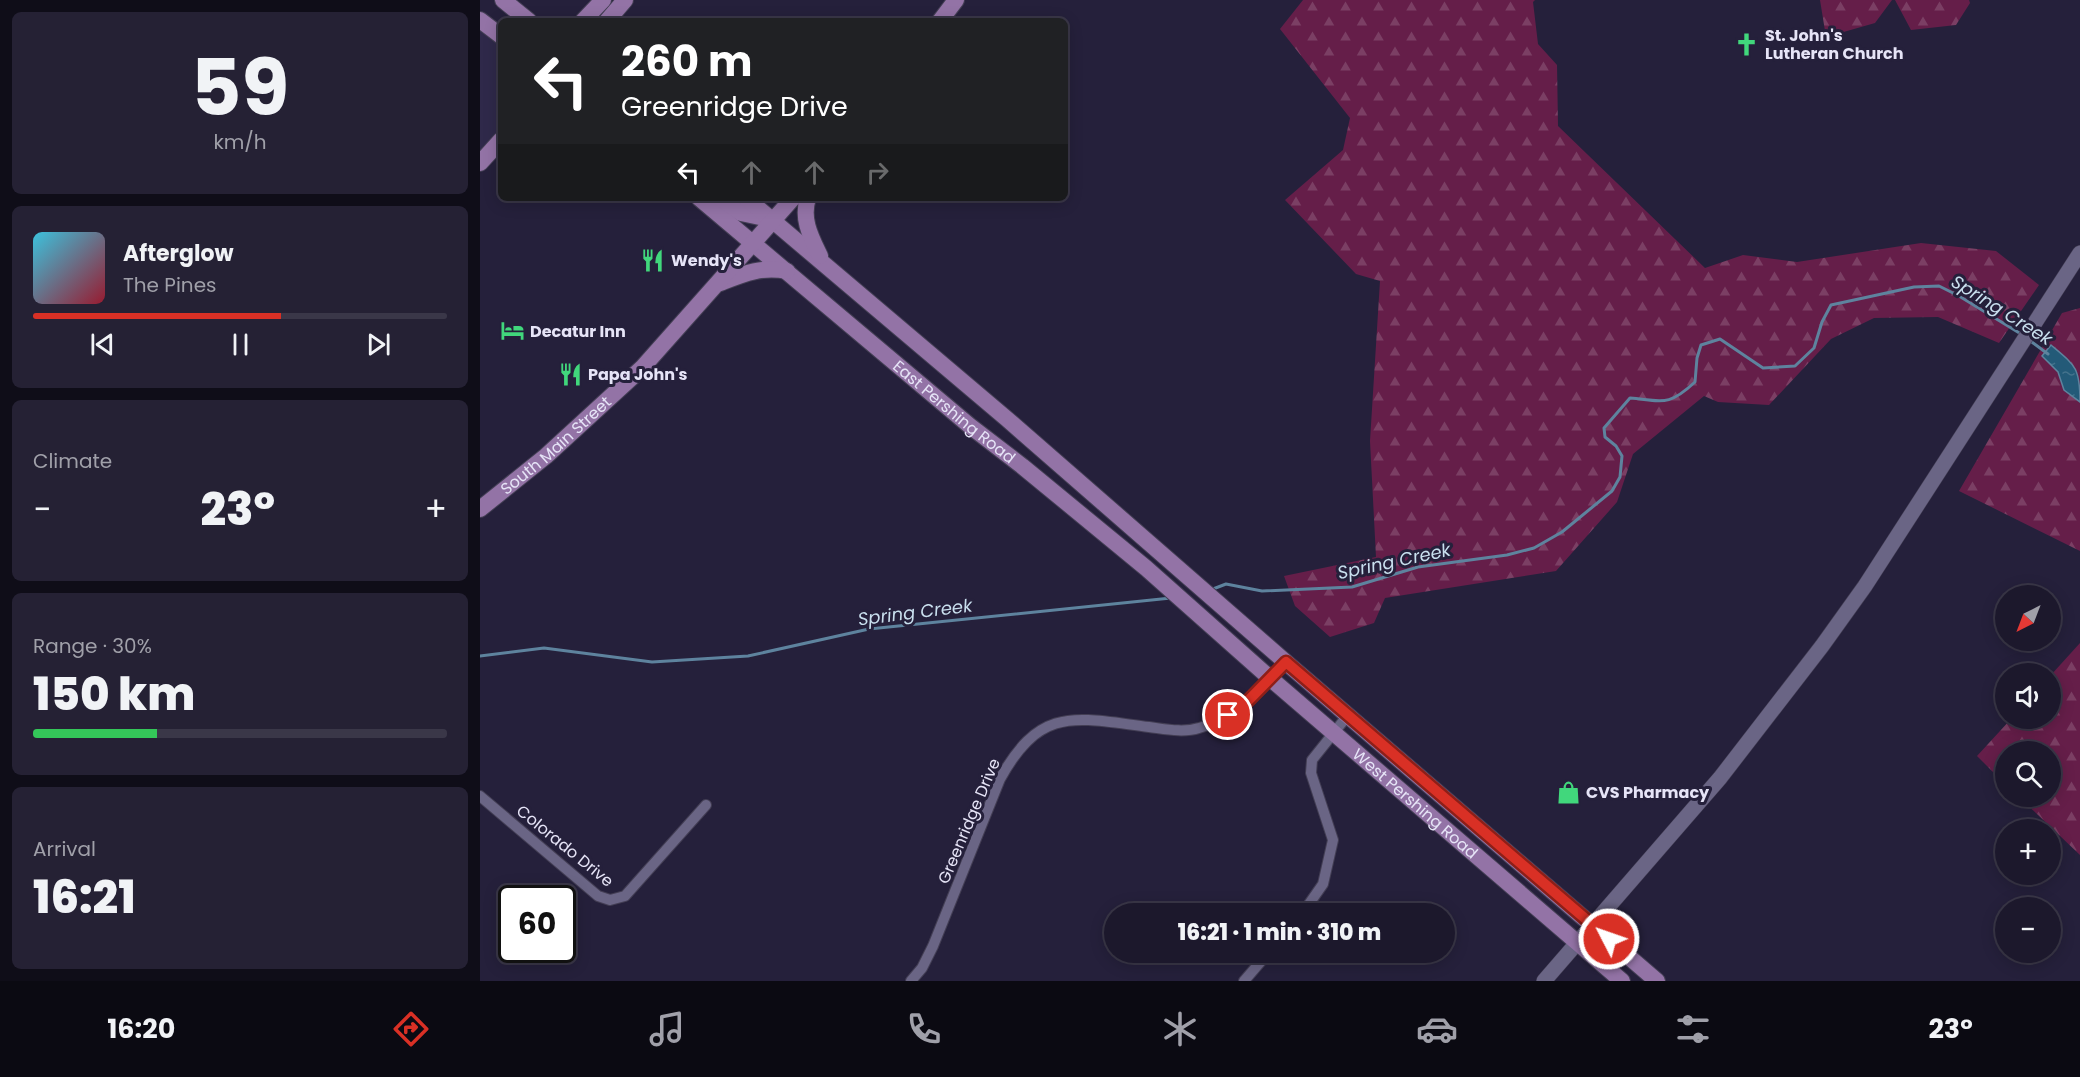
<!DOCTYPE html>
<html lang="en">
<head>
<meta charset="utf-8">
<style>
  :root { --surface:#1c182c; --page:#252134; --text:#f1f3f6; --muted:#a0a0a9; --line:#3a3748; --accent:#d93025 }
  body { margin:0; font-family:Poppins,sans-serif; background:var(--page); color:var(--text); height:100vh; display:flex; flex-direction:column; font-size:22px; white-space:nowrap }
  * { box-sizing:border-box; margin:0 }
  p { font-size:20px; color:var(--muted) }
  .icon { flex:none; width:33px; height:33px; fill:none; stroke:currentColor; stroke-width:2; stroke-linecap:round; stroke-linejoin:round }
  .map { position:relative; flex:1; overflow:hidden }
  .details { display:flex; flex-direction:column; gap:12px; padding:12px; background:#0f0d18; width:480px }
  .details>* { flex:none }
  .guide { position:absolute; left:18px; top:18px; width:570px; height:183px; border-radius:9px; box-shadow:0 3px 15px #0003,0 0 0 2px var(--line); background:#202124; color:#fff; overflow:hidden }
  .needle { width:39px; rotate:222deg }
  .fabs { position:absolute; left:1515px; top:585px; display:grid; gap:12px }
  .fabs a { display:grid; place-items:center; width:66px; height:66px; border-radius:50%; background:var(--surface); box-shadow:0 3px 15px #0003,0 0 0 2px var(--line); font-size:30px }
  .speed { position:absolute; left:18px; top:885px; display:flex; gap:12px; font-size:30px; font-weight:700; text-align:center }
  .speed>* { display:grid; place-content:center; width:78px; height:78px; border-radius:50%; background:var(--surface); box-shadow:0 3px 15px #0003,0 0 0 2px var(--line); line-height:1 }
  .speed .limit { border:3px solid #111; border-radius:9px; background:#fff; color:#111 }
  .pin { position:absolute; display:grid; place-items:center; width:51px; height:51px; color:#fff; margin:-26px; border:3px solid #fff; border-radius:50%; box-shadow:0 2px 6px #0007 }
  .me { position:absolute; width:66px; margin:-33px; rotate:311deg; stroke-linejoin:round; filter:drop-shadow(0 0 4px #0008) }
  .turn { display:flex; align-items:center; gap:21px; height:126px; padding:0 24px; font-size:27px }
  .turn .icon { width:78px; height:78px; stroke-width:2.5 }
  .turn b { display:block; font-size:42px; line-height:51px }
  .lanes { display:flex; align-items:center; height:57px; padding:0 24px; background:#0003; justify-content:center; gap:30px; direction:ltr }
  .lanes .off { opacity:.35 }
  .big { font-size:45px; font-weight:800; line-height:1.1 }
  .details .widget { flex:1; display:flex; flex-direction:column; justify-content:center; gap:9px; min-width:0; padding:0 21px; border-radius:9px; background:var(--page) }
  .details .dial { align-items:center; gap:0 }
  .dial b { font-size:78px; line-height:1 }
  .song { display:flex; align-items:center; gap:18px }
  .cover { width:72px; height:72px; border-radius:9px; background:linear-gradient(135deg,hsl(190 70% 55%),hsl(350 70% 35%)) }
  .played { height:6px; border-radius:3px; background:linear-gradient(90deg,var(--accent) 60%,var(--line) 60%) }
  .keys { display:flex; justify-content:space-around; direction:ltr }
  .heat { display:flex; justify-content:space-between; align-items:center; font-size:33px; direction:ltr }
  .charge { height:9px; border-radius:4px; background:linear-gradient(90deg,#34c759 30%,var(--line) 0) }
  .trip { position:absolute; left:624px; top:903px; width:351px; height:60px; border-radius:30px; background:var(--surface); box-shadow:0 3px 15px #0003,0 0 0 2px var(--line); font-weight:800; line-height:60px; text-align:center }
  .menu { display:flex; height:96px; justify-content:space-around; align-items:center; background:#0b0a12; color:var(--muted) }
  .menu .icon { width:42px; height:42px }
  .menu .current { color:var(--accent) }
  .menu b { font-size:27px; color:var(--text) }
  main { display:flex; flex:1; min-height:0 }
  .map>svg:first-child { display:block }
  .built { fill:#2f294a }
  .forest { fill:url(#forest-firs) }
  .water { fill:url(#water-ripples); stroke:#5e839e; stroke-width:1.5 }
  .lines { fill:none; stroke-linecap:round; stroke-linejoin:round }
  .stream { stroke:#5e839e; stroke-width:3 }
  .street-casing { stroke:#433e54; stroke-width:12 }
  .secondary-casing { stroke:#433e54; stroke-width:16 }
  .primary-casing { stroke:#433e54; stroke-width:18 }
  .street { stroke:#6a6585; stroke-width:10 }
  .secondary { stroke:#6a6585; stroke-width:15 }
  .primary { stroke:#9373a6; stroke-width:16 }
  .route-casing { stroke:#8d1f18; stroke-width:15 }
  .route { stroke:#d93025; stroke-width:10 }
  .labels { text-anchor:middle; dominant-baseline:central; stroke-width:6; stroke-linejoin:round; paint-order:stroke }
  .poi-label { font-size:16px; font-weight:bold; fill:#e6e4f7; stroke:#25203b; text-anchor:start }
  .street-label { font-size:16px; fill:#e6e4f7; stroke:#25203b }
  .water-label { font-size:18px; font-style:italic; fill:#c9dfee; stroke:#25203b }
</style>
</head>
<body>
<main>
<section class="details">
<div class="widget dial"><b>59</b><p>km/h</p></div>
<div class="widget">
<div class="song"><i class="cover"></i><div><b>Afterglow</b><p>The Pines</p></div></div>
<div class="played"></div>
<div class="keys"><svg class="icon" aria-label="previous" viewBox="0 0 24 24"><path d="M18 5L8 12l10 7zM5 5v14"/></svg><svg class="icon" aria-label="pause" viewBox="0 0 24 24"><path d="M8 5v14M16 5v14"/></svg><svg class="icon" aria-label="next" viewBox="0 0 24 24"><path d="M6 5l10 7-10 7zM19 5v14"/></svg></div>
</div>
<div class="widget"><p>Climate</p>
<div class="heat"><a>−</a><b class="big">23°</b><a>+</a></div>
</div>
<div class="widget"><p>Range · 30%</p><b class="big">150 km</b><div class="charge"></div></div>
<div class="widget"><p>Arrival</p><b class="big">16:21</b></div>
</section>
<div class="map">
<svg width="1600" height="981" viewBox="0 0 1600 981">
  <defs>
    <pattern id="forest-firs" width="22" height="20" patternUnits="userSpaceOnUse" patternTransform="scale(1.5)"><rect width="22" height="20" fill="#651e49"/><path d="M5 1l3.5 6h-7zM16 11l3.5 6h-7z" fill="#7b3f64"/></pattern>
    <pattern id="water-ripples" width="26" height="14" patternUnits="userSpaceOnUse" patternTransform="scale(1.5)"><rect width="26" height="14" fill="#235a78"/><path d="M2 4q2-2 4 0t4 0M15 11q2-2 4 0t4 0" fill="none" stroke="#43728c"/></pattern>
  </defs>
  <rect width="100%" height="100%" fill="#25203b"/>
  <path class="built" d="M0 26 21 43V131L0 154Z"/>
  <path class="forest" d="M823 0H1055L1053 2 1058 44 1077 65 1078 126 1225 268 1263 255 1317 262 1441 243 1516 251 1559 285 1519 343 1458 317 1394 318 1351 339 1289 405 1238 402 1224 396 1153 454 1137 502 1076 571 905 598 894 623 850 637 815 606 804 576 896 557 890 441 900 281 876 274 805 200 863 150 870 118 800 29Z
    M1340 0H1412L1395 23 1346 37Z
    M1415 0H1489L1490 3 1476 25 1431 30Z
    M1600 308V551L1479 491 1582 313Z
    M1600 643V855L1539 797 1570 796V752H1526L1525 784 1497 756 1531 719 1570 718 1571 675Z"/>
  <path class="water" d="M1571 345C1596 366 1600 368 1600 402L1584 390 1578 372 1562 356Z"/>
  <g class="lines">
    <path class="stream" d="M1549 340 1568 354
      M733 589 746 584 782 591 872 587 938 567 1027 555 1054 548 1082 532 1132 491 1140 477 1142 456 1136 446 1125 437 1124 428 1150 398C1183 401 1188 407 1215 382L1217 358 1221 345 1240 339 1283 368 1315 366 1334 348 1342 322 1351 305 1434 287 1459 286 1479 296 1541 334
      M0 656 64 648 172 662 268 656 389 629 691 598"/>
    <defs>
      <path id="street" d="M0 796 118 896 130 900 145 896 226 805
        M822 914 843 884 853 840 831 773 832 760 868 715
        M431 981 442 968 453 946 520 779C561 705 595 718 669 727 685 729 703 733 719 728 756 719 782 690 806 662
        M764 981 789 952"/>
      <path id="secondary" d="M1064 981 1240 778 1342 646 1385 586 1600 253"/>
      <g id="primary">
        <path d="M23 0 49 21"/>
        <path d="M0 20 21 36"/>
        <path d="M103 21 123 0"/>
        <path d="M127 21 145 0"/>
        <path d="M460 21 476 0"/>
        <path d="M0 163 21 140"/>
        <path id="s1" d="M219 198 490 426 542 466 666 568 791 679 1142 981"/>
        <path d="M240 198 261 213 289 219"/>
        <path d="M266 198 527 419 809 665 1177 981"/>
        <path d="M328 198C321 219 331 237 340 256"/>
        <path d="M240 283C263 274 281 266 307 271"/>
        <path id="s2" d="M0 509 66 456 162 368 313 198"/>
      </g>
    </defs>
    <use href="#street" class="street-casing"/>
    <use href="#secondary" class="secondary-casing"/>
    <use href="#primary" class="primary-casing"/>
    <use href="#street" class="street"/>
    <use href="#secondary" class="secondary"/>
    <use href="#primary" class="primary"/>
  </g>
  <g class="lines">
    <defs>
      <path id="route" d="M748 715 760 709 806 662 1129 939"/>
    </defs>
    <use href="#route" class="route-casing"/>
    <use href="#route" class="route"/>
  </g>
  <defs>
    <symbol id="church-bare" viewBox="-9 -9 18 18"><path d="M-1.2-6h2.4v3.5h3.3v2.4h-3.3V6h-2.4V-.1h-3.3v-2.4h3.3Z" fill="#41d77c" stroke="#25203b" stroke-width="2.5" paint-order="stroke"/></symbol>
    <symbol id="restaurant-bare" viewBox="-9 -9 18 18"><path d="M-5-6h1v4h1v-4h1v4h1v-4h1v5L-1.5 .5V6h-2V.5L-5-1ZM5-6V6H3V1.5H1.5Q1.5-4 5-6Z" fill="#41d77c" stroke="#25203b" stroke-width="2.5" paint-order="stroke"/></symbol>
    <symbol id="hotel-bare" viewBox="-9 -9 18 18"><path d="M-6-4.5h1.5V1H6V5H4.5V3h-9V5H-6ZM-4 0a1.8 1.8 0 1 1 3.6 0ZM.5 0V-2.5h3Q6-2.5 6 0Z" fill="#41d77c" stroke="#25203b" stroke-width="2.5" paint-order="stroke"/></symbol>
    <symbol id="shop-bare" viewBox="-9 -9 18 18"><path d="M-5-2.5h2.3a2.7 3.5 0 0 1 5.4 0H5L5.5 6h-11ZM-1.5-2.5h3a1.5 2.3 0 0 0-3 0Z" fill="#41d77c" stroke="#25203b" stroke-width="2.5" paint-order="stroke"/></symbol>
  </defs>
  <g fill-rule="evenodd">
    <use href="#church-bare" x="1250" y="28" width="33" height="33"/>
    <use href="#restaurant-bare" x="156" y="244" width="33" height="33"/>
    <use href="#hotel-bare" x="16" y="314" width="33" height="33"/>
    <use href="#restaurant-bare" x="74" y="358" width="33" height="33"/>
    <use href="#shop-bare" x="1072" y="776" width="33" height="33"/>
  </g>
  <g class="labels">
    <g class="poi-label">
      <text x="1285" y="35">St. John's<tspan x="1285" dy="18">Lutheran Church</tspan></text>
      <text x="191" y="260">Wendy's</text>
      <text x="50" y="331">Decatur Inn</text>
      <text x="108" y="374">Papa John's</text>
      <text x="1106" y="792">CVS Pharmacy</text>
    </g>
    <g class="street-label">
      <text stroke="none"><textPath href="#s1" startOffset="333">East Pershing Road</textPath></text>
      <text stroke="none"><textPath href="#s2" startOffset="99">South Main Street</textPath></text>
      <text stroke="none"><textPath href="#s1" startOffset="938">West Pershing Road</textPath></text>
      <text transform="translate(489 821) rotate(-67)">Greenridge Drive</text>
      <text transform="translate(85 846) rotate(39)">Colorado Drive</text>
    </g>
    <g class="water-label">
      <text transform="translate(1522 310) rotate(32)">Spring Creek</text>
      <text transform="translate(914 561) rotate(-12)">Spring Creek</text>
      <text transform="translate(435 612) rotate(-7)">Spring Creek</text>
    </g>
  </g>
</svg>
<div class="fabs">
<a><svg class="needle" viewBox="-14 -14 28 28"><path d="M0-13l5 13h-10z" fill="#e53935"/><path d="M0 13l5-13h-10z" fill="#a0a0a9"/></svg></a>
<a><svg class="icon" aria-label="sound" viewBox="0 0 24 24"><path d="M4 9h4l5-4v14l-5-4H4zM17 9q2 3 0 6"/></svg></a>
<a><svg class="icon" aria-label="search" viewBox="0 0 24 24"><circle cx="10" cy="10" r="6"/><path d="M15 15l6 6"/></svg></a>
<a>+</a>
<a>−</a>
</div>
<div class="speed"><div class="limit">60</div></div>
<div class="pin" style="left:748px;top:715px;background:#d93025"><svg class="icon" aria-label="arrive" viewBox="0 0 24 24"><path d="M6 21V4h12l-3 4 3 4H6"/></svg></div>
<svg class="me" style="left:1129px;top:939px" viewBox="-20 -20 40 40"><circle r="17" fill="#d93025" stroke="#fff" stroke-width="3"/><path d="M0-11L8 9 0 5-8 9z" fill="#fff"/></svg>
<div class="trip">16:21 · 1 min · 310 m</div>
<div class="guide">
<div class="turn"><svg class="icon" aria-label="left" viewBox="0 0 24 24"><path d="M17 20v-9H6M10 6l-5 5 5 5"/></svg><div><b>260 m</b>Greenridge Drive</div></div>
<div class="lanes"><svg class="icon" aria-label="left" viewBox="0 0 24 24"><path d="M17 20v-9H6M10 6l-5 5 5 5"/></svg><svg class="icon off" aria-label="ahead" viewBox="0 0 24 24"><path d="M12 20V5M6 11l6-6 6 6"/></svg><svg class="icon off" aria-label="ahead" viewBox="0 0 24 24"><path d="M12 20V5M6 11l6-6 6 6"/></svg><svg class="icon off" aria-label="right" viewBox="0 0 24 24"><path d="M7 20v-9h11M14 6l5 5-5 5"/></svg></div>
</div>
</div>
</main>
<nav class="menu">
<b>16:20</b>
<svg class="icon current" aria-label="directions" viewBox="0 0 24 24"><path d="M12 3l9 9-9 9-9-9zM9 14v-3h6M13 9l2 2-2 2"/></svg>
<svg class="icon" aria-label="music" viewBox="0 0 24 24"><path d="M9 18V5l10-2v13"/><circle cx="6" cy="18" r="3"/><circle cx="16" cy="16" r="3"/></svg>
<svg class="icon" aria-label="phone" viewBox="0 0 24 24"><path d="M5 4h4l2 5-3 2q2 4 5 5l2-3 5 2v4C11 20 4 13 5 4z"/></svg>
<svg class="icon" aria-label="climate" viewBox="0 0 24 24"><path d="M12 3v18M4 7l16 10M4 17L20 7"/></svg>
<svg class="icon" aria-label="car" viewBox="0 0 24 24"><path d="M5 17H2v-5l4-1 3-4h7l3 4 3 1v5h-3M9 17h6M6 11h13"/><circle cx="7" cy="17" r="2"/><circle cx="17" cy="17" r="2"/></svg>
<svg class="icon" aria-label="filters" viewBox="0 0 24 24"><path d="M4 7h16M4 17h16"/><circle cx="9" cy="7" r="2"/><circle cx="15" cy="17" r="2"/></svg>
<b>23°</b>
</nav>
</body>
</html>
